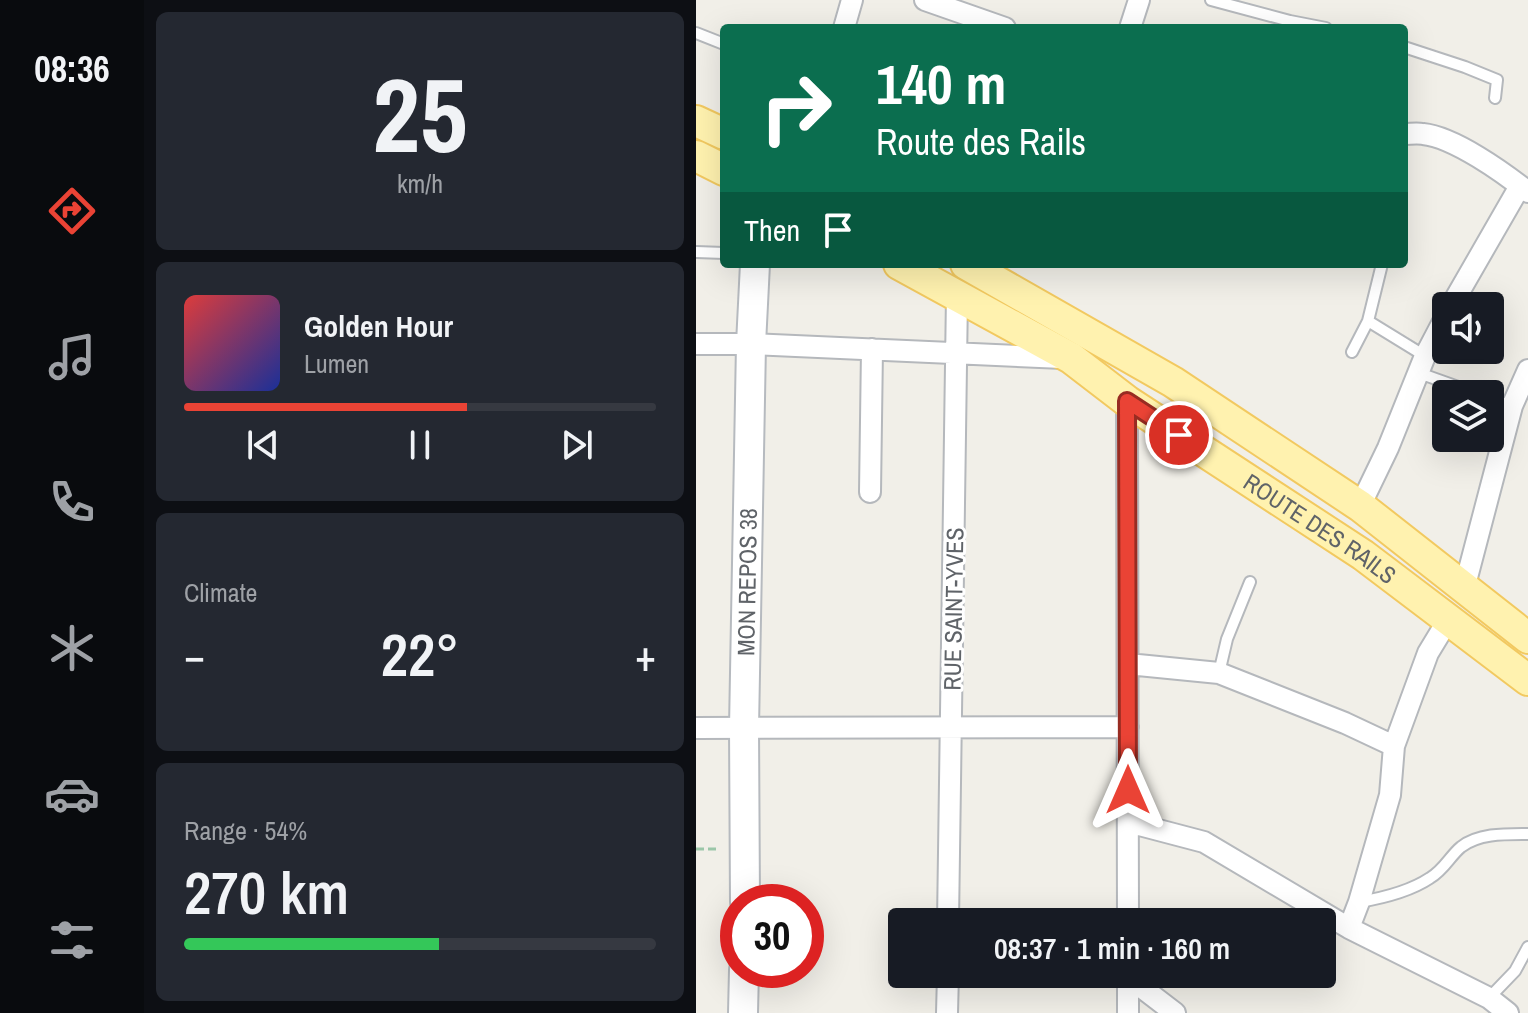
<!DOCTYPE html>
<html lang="en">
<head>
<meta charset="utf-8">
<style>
  :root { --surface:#171b24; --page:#242831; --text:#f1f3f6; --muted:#9ea1a6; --line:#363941; --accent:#ea4335 }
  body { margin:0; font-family:"Archivo Narrow",sans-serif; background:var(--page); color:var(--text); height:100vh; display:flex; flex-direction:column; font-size:30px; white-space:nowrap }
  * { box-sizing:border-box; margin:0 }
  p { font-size:26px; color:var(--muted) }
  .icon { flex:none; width:44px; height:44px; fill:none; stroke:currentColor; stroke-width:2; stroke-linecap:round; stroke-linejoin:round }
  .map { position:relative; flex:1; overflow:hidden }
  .drawer { display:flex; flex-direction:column; gap:12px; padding:12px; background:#0d0f14; width:552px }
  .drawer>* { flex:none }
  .top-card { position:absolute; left:24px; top:24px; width:688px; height:244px; border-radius:8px; box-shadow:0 8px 32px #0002; background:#0b6e4f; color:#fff; overflow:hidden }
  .tools { position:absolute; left:736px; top:292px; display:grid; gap:16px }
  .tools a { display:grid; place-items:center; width:72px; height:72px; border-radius:8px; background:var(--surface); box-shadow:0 8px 32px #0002; font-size:40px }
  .speed { position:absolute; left:24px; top:884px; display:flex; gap:16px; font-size:40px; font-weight:700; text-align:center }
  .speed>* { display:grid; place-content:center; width:104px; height:104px; border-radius:50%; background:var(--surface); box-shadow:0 8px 32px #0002; line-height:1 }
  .speed .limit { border:12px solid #d22; background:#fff; color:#111 }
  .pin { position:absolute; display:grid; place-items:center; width:68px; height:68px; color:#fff; margin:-34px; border:4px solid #fff; border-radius:50%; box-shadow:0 2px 8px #0007 }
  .me { position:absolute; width:88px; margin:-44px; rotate:0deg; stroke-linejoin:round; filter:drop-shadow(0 0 6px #0008) }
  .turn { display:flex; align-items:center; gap:28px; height:168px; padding:0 24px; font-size:36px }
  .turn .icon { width:104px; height:104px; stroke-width:2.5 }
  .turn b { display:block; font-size:56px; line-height:68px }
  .then { display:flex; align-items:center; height:76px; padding:0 24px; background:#0003; gap:16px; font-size:30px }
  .big { font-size:60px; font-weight:600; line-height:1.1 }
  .drawer .widget { flex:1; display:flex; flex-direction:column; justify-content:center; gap:12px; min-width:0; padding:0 28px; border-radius:12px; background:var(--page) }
  .drawer .dial { align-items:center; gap:0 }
  .dial b { font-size:104px; line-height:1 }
  .song { display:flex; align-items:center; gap:24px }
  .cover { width:96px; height:96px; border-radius:12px; background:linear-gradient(135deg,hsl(0 70% 55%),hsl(230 70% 35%)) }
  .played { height:8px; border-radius:4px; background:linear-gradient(90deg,var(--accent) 60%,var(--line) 60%) }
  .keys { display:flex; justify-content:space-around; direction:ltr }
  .heat { display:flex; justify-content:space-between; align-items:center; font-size:44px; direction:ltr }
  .charge { height:12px; border-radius:6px; background:linear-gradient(90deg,#34c759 54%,var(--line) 0) }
  .trip { position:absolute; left:192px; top:908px; width:448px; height:80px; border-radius:8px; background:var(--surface); box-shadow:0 8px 32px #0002; font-weight:600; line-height:80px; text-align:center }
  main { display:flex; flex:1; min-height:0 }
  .menu { display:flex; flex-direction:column; width:144px; justify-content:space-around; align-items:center; background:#090b0e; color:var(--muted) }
  .menu .icon { width:56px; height:56px }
  .menu .active { color:var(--accent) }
  .menu b { font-size:36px; color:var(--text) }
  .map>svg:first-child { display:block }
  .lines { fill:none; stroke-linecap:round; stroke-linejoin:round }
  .lane-casing { stroke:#b5b8bc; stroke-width:14 }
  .street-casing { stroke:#b5b8bc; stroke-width:24 }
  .secondary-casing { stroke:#b6babf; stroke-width:32 }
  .primary-casing { stroke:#f2c960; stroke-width:34 }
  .path { stroke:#9cc7a9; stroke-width:3; stroke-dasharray:8 4; stroke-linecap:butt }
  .lane { stroke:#fff; stroke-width:10 }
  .street { stroke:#fff; stroke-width:20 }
  .secondary { stroke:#fff; stroke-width:28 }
  .primary { stroke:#fff2af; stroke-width:30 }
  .route-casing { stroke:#982c22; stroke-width:20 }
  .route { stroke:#ea4335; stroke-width:14 }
  .labels { text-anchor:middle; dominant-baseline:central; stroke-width:6; stroke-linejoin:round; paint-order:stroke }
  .street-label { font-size:24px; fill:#5f6368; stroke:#fff }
</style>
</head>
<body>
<main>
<nav class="menu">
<b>08:36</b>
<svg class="icon active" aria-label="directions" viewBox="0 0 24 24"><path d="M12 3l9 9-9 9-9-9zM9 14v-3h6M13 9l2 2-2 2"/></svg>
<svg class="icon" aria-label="music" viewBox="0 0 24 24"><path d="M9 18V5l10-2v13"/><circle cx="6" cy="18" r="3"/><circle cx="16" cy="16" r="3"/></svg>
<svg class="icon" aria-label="phone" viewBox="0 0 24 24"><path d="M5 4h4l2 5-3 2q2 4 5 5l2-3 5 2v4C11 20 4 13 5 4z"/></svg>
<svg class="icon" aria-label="climate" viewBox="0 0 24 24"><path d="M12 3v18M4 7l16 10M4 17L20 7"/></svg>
<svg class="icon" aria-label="car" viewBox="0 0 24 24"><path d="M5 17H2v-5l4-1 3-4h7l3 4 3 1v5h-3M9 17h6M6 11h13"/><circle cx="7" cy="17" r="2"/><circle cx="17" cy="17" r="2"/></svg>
<svg class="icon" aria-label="filters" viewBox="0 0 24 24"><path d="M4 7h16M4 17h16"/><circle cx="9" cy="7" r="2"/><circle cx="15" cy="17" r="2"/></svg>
</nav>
<section class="drawer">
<div class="widget dial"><b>25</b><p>km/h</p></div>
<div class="widget">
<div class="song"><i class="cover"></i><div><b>Golden Hour</b><p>Lumen</p></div></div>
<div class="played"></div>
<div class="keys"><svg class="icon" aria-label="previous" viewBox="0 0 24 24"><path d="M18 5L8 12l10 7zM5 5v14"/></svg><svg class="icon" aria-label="pause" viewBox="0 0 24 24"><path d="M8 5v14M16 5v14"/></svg><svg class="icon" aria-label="next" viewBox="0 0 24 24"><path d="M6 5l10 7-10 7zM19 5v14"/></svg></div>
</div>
<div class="widget"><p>Climate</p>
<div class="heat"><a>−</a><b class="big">22°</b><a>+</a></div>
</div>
<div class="widget"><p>Range · 54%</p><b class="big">270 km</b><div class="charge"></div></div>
</section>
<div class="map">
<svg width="832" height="1013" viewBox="0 0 832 1013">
  <rect width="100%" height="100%" fill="#f1efe8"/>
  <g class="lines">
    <defs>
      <path id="lane" d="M515 0 594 21 630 28
        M0 33 28 44
        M708 47 769 67 801 80 799 98
        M0 252 28 253
        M686 264 672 321 729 356
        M656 352 672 321
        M723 373 782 394
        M794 398 816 406
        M523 673 531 639 554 582
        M663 902C687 898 713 892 734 878 748 870 754 856 765 847 783 833 810 834 832 834
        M793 998 819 971 832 947"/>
      <path id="street" d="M229 0 309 28
        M148 28 156 0
        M434 28 443 0
        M708 134C714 134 721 133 727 134 758 137 808 173 832 192
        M755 306 824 186
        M0 344H55L367 358
        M431 401 432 922
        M174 492 176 349
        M664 506 692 448 729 356 750 316
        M768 589 816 406 832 370
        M432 664 523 673 649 723 698 746
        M0 728 432 727
        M432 822 508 842 653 928 793 998 812 1013
        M252 922 261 295
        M653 928 663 902 694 795 698 746 732 653 752 620
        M432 974V1013
        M432 977 479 1013
        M251 1013 252 974"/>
      <g id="secondary">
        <path id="s1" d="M49 902 48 728 55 344 59 264"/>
        <path d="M47 1013 48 970"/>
      </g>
      <g id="primary">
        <path d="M0 121 28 134"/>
        <path d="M0 156 28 170"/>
        <path id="s2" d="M203 264 375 358 431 401 667 555 832 680"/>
        <path d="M270 264 477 382 664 506 832 638"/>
      </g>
    </defs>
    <use href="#lane" class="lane-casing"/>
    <use href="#street" class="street-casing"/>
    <use href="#secondary" class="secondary-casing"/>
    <use href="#primary" class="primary-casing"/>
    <path class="path" d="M0 849H24"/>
    <use href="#lane" class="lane"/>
    <use href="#street" class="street"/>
    <use href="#secondary" class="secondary"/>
    <use href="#primary" class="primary"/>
  </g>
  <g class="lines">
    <defs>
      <path id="route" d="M432 790 431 401 483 435"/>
    </defs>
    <use href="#route" class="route-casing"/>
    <use href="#route" class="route"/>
  </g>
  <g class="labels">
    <g class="street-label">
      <text stroke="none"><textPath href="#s2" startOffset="498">ROUTE DES RAILS</textPath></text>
      <text stroke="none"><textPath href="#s1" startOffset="320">MON REPOS 38</textPath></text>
      <text transform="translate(257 609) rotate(-89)">RUE SAINT-YVES</text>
    </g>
  </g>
</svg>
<div class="tools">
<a><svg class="icon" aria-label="sound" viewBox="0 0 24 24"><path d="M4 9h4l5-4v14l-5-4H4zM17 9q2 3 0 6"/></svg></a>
<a><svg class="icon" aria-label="layers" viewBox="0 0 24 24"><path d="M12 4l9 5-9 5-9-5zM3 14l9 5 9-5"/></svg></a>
</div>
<div class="speed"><div class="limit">30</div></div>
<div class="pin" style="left:483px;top:435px;background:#d93025"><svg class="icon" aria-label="arrive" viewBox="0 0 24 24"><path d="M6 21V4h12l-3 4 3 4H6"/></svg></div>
<svg class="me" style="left:432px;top:790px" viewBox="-20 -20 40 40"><path d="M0-17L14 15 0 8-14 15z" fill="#ea4335" stroke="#fff" stroke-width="4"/></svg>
<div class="trip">08:37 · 1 min · 160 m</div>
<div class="top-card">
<div class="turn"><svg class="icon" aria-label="right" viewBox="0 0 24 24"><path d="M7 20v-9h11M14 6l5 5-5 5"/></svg><div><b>140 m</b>Route des Rails</div></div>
<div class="then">Then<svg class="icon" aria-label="arrive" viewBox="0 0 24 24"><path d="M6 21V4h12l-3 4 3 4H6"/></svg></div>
</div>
</div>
</main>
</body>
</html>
